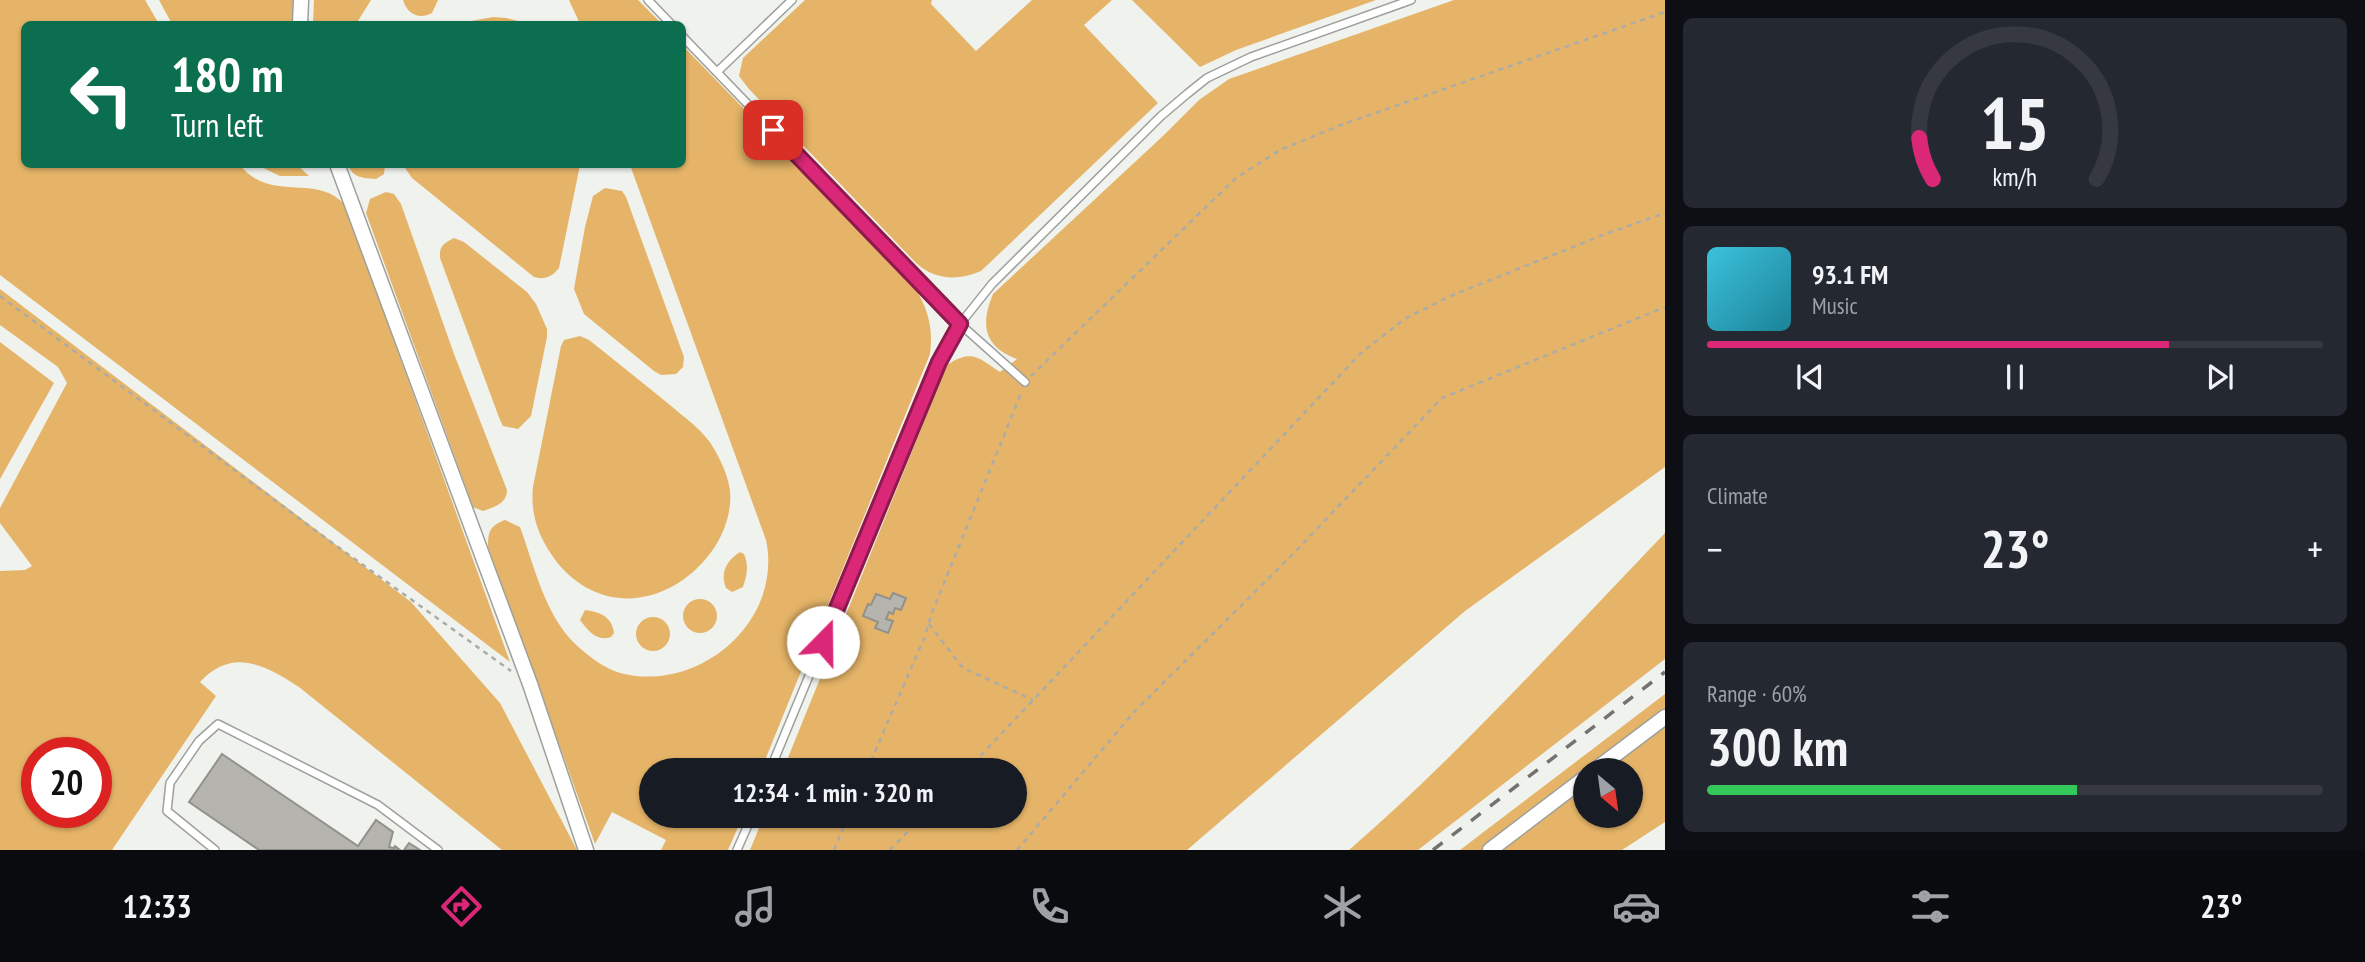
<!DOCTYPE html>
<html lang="en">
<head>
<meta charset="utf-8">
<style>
  :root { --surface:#171b24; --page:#242831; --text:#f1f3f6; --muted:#9ea1a6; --line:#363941; --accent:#db2777 }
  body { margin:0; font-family:"PT Sans Narrow",sans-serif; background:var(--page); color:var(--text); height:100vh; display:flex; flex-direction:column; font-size:26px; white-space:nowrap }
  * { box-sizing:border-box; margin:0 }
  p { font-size:23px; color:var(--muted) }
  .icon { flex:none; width:38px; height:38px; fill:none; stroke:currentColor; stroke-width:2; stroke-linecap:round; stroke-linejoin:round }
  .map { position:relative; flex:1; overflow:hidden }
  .details { display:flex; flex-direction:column; gap:18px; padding:18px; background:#0d0f14; width:700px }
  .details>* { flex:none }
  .hud { position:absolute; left:21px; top:21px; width:665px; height:147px; border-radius:10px; box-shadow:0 2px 5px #0004; background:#0b6e4f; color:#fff; overflow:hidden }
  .needle { width:46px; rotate:151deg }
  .fabs { position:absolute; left:1573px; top:758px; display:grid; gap:14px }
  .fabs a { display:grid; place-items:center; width:70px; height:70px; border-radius:50%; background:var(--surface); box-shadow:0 2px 5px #0004; font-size:35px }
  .speed { position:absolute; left:21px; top:737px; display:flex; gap:14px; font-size:35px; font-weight:700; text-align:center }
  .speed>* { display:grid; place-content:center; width:91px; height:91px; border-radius:50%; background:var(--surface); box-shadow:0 2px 5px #0004; line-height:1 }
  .speed .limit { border:10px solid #d22; background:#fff; color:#111 }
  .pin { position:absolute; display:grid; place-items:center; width:60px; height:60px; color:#fff; margin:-30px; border-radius:14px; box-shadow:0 4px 10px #0006 }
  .me { position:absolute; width:77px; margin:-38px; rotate:22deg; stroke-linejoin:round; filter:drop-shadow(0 0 5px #0008) }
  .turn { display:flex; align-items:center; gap:24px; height:147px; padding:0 35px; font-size:32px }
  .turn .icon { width:91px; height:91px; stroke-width:2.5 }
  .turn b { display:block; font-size:49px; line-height:60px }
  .big { font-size:52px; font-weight:700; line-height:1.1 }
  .details .tile { flex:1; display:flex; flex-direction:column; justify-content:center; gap:10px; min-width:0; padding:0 24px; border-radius:10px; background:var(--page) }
  .details .dial { align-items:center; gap:0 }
  .dial svg { height:182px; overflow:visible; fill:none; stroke:var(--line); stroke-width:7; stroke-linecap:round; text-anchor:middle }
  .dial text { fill:var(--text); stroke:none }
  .song { display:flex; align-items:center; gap:21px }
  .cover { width:84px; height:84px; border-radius:10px; background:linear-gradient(135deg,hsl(190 70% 55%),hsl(190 70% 35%)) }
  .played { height:7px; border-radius:4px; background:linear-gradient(90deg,var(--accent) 75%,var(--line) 75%) }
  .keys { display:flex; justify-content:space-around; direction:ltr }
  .heat { display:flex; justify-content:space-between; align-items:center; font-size:38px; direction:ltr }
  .charge { height:10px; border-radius:5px; background:linear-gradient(90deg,#34c759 60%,var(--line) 0) }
  .trip { position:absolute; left:639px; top:758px; width:388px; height:70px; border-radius:35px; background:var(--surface); box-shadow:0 2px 5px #0004; font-weight:700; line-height:70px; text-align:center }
  .tab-bar { display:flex; height:112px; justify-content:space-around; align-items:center; background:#090b0e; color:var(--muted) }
  .tab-bar .icon { width:49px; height:49px }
  .tab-bar .on { color:var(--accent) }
  .tab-bar b { font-size:32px; color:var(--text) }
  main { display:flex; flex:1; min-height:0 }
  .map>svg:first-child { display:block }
  .green { fill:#e5b468; fill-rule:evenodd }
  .building { fill:#b5b4af; stroke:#92918c; stroke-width:2 }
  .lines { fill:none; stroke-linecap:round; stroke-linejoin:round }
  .service-casing { stroke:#9ea09b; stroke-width:10 }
  .minor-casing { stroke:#9ea09b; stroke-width:17 }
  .path { stroke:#abaca8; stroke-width:2.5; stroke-dasharray:5 5; stroke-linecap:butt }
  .service { stroke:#fff; stroke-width:7 }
  .minor { stroke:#fff; stroke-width:14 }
  .rail { stroke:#727370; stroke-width:3.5; stroke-dasharray:12 12; stroke-linecap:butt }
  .route-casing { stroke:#8e194d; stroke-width:18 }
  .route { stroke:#db2777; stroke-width:12 }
</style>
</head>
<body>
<main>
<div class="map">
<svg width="1665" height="850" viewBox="0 0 1665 850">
  <rect width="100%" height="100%" fill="#f0f2ed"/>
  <path class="green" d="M0 0H145L159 24H24V164L240 165C271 204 316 172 345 205L510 662 0 275Z
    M159 0H295L296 24H172Z
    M314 0H371L356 24H313Z
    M403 0H438L432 13C419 20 407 14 403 0Z
    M569 0H638L662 24H580Z
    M805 0H932L931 4 976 51 1032 0H1112L1084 25 1158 103 981 271C958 281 935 280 916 263L749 89 739 76 743 58Z
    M1132 0H1376L1236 50 1200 67Z
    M1454 0H1665V467L1465 611 1187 850H750L764 816H1015V770H783L947 365C971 349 978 357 1000 372L1017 359C984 347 980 325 993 294L1164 135 1199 100 1229 79Z
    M493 17 506 18 530 24H455Z
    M683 46 908 278C926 302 934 324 930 354L761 770H651V816H743L728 850H661L666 840 612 812 595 844 488 547C488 531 490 526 505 520L520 527C535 568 546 621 582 650 593 660 610 671 624 674 702 691 783 620 766 540L630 165 682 164Z
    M257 165H297L309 176H280Z
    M348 165H385L384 174 376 179C363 178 353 178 348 165Z
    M403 165H580L559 268C552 277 544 280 534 277L412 178Z
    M605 188 622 191 626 197 684 357 683 367 676 374 661 375 654 371 584 314 574 289 585 227 593 196Z
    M386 192 394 194 401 204 454 354 507 490C507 503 495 507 483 511L473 507 366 213 370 199Z
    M454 238 464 242 527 292 536 304 547 329V337L531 416 518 429 503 426 500 420 440 258C439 246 444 243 454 238Z
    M0 289 411 602 500 703 577 850H502L299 687C265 665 233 647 200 682L216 696 112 850H0V571L25 570 32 566 0 523V508L67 383 58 367 0 325ZM37 752H96V812H37Z
    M580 336 589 340C618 363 647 386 676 410 689 421 704 432 713 447 721 461 728 475 730 491 732 512 724 534 712 551 672 606 601 618 556 561 539 538 530 515 533 487L561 346 564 340Z
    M0 342 54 383 0 479Z
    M1665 533V659L1418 850H1349C1462 752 1562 640 1665 533Z
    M740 552 744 554C749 566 747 575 743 587L732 592 726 588C720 573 726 561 740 552Z
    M683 616a17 17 0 1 1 34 0a17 17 0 1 1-34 0Z
    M585 610C601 612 612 617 614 633L611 637C596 642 588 630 580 620Z
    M636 634a17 17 0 1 1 34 0a17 17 0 1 1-34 0Z
    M1665 694V822L1622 850H1460ZM1586 770H1631V816H1586Z"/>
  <path class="building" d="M893 593 906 598 901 610 895 608 893 614 889 612 886 619 893 621 888 633 875 628 878 622 863 616 868 604 871 605 876 594 890 599Z
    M222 754 358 846 376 820 393 832 389 847 394 848 395 846 400 850H259L189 802Z
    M409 843 420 850H404Z"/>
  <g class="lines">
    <defs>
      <path id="service" d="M648 0 671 24
        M682 36 960 324 1025 382
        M717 72 792 0
        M770 770 939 362 960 324 992 284 1161 116 1187 94 1207 78 1251 57 1411 0
        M215 850 167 811 170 783 199 741 218 724 378 805 438 850
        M737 850 752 816"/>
      <path id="minor" d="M300 24 301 0
        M337 164 530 684 586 850
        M1595 770 1665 717
        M1490 850 1586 777"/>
    </defs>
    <use href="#service" class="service-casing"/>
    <use href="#minor" class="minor-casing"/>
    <path class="path" d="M0 296 331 542 511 671
      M1031 376 1236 178 1280 150 1341 125 1665 12
      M929 624 963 668 1033 700
      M867 770 925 636 931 615 1022 391
      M967 770 1362 352 1406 318 1453 295 1608 233 1665 213
      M834 850 848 816
      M890 850 923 816
      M1017 850 1135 711 1293 554 1442 398 1665 307"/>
    <use href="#service" class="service"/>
    <use href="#minor" class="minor"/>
    <path class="rail" d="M1433 850 1665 672"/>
  </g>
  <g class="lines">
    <defs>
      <path id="route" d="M773 130 960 324 939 362 823 642"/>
    </defs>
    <use href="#route" class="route-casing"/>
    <use href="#route" class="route"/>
  </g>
</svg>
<div class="fabs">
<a><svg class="needle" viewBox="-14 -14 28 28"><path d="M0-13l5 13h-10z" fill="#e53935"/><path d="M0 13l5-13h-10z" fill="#9ea1a6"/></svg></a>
</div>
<div class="speed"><div class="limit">20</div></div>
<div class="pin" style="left:773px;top:130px;background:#d93025"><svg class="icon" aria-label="arrive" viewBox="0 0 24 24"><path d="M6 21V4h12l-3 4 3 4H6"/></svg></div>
<svg class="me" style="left:823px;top:642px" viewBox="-20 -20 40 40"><circle r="19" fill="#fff"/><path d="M0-13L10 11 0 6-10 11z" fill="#db2777"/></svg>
<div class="trip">12:34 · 1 min · 320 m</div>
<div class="hud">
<div class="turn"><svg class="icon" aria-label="left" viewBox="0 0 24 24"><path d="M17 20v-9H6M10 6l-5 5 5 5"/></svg><div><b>180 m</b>Turn left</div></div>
</div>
</div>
<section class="details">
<div class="tile dial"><svg viewBox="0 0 100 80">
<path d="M14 69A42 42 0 1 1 86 69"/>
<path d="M14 69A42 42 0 0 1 8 51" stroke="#db2777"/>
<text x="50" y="56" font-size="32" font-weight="700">15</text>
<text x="50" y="72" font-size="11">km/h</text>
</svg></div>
<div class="tile">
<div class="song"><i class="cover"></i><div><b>93.1 FM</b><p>Music</p></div></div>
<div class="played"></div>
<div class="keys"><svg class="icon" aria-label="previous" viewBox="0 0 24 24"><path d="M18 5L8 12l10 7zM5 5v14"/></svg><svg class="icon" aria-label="pause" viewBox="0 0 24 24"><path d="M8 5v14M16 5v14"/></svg><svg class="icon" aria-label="next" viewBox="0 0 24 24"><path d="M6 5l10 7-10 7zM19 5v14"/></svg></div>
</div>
<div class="tile"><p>Climate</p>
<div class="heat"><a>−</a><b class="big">23°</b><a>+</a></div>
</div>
<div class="tile"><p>Range · 60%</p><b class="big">300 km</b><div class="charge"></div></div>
</section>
</main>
<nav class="tab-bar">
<b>12:33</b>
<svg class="icon on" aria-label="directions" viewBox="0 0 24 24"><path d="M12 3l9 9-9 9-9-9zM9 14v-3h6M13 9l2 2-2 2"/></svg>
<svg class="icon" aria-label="music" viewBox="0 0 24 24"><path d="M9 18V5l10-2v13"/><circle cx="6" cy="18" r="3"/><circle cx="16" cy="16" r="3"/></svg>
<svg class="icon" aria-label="phone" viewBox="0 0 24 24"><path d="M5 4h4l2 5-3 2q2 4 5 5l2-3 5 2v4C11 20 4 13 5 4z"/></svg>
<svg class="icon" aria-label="climate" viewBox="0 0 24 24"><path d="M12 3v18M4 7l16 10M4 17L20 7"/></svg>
<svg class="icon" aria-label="car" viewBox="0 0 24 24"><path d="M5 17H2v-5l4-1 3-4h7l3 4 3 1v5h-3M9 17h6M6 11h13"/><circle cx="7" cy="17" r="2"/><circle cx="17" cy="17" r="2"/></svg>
<svg class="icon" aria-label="filters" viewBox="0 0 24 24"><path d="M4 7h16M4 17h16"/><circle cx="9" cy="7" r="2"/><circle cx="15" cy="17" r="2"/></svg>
<b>23°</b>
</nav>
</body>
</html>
